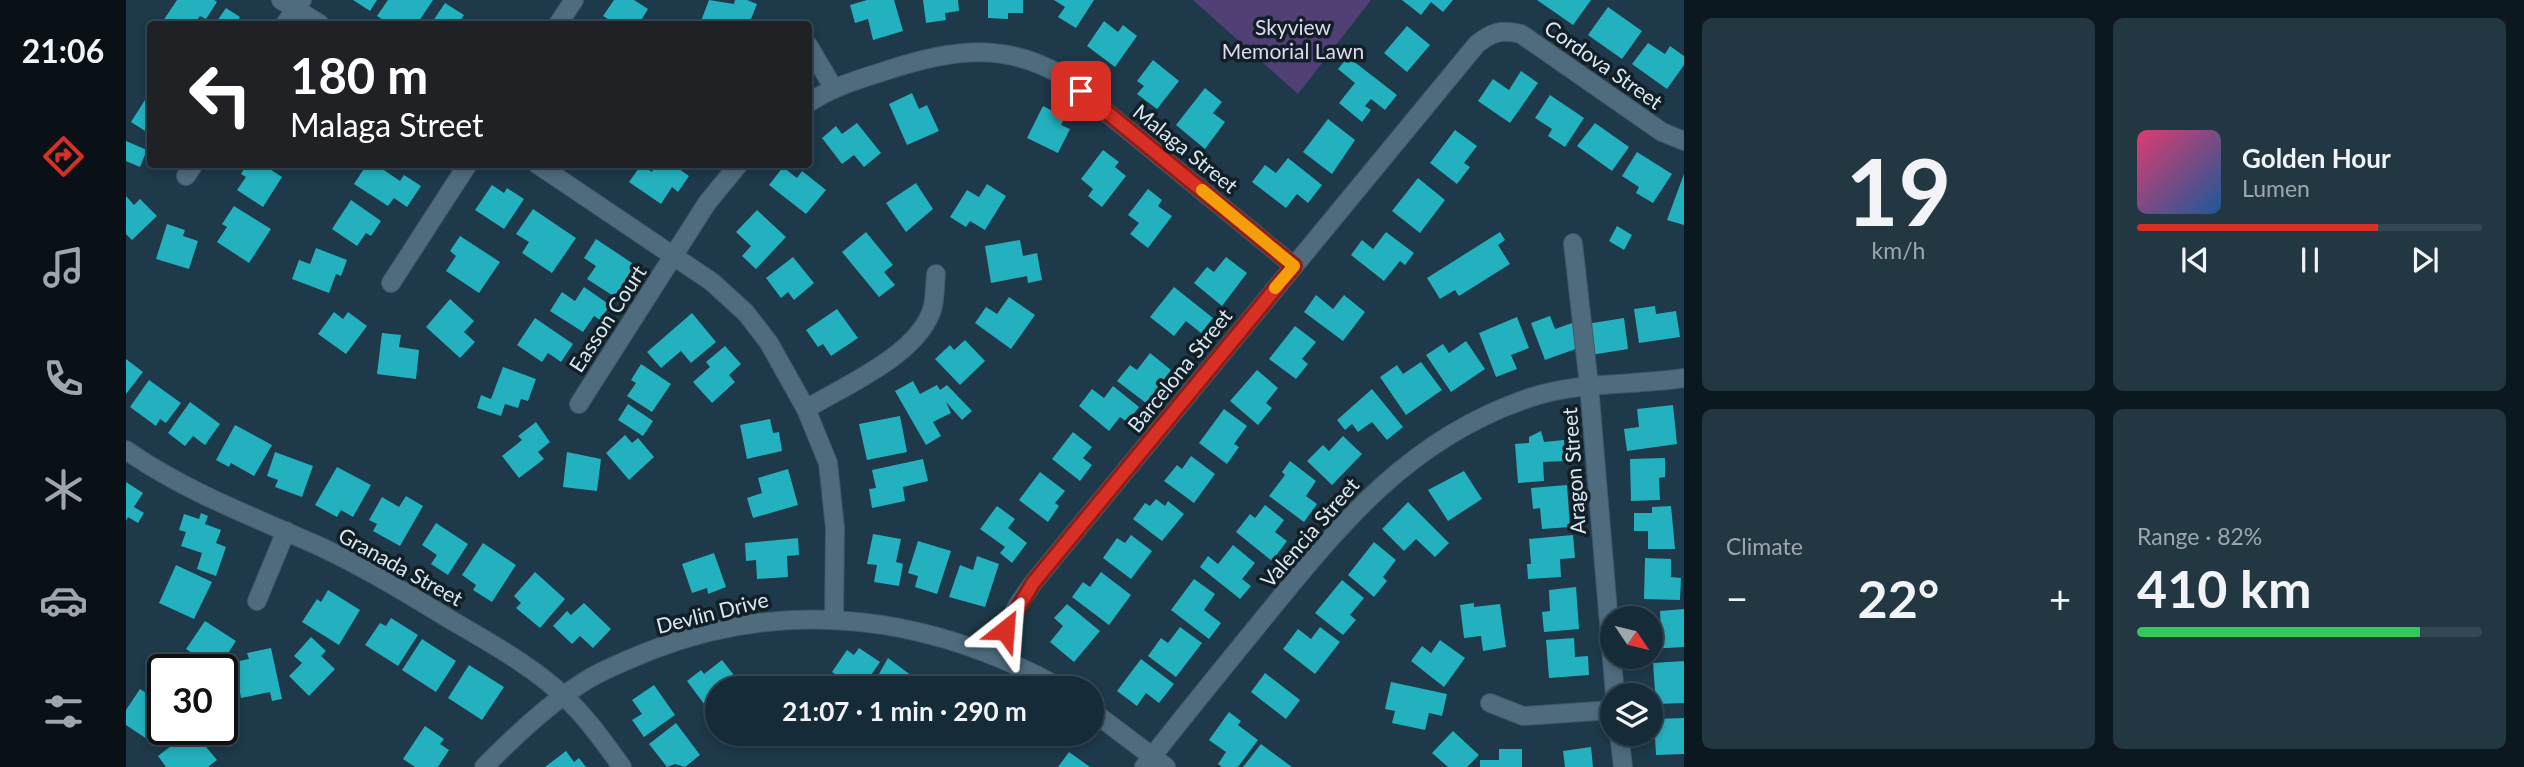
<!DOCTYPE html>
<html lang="en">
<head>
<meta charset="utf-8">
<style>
  :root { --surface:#162b38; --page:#233743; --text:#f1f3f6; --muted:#9ea7ae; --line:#354753; --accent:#d93025 }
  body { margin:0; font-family:Lato,sans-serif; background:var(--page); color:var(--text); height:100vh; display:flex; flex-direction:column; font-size:26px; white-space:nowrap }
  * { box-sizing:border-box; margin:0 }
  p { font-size:23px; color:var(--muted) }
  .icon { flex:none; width:38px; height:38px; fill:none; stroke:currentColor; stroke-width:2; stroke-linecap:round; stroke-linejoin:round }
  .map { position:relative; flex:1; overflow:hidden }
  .panel { display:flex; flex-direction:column; gap:18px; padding:18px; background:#0c181f; width:840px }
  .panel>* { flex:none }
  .hud { position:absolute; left:21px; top:21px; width:665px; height:147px; border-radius:7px; box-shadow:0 4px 10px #0003,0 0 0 2px var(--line); background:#202124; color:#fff; overflow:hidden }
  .needle { width:46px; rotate:125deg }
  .fabs { position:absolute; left:1474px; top:606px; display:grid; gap:14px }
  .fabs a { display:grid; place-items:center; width:63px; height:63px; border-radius:50%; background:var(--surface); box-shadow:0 4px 10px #0003,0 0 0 2px var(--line); font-size:35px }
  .speed { position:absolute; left:21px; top:654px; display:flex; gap:14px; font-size:35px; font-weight:700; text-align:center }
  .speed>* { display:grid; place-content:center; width:91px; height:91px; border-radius:50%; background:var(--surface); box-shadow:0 4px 10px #0003,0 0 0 2px var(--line); line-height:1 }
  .speed .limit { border:4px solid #111; border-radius:10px; background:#fff; color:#111 }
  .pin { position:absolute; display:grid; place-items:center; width:60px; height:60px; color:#fff; margin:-30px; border-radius:14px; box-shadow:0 4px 10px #0006 }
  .me { position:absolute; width:77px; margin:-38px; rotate:28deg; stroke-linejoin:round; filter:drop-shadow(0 0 5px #0008) }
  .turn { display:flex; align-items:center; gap:24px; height:147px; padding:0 28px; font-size:32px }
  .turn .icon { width:91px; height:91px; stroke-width:2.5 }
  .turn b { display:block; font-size:49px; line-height:60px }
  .big { font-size:52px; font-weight:700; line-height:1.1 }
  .panel .widget { flex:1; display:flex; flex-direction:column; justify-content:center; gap:10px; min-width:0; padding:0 24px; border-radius:10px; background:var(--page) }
  .panel .dial { align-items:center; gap:0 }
  .dial b { font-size:91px; line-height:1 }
  .song { display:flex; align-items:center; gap:21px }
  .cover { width:84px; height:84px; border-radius:10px; background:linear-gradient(135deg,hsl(340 70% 55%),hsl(210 70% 35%)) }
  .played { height:7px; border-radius:4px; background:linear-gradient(90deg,var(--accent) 70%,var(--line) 70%) }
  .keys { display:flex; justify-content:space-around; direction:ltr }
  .heat { display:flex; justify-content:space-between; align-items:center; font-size:38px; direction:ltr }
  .charge { height:10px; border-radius:5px; background:linear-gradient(90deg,#34c759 82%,var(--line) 0) }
  .panel .tiles { flex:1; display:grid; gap:18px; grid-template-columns:repeat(2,1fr) }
  .trip { position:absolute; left:579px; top:676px; width:399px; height:70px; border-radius:35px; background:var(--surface); box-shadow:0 4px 10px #0003,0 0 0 2px var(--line); font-weight:700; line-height:70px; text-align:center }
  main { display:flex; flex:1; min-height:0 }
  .tabs { display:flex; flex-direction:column; width:126px; justify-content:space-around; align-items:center; background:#091116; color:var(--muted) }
  .tabs .icon { width:49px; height:49px }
  .tabs .active { color:var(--accent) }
  .tabs b { font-size:32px; color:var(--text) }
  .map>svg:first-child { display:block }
  .green { fill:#504075 }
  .building { fill:#24b1bf }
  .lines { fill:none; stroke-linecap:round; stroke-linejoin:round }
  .street-casing { stroke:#3f5867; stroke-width:20 }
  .street { stroke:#4e6c7e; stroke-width:18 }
  .route-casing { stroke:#8d1f18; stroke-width:18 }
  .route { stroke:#d93025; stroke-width:12 }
  .slow { stroke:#f59e0b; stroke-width:12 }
  .labels { text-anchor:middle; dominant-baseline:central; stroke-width:7; stroke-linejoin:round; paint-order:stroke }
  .park-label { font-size:21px; fill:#dfdaef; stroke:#131f27 }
  .street-label { font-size:21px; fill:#d9e9f4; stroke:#131f27 }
</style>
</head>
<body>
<main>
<nav class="tabs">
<b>21:06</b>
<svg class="icon active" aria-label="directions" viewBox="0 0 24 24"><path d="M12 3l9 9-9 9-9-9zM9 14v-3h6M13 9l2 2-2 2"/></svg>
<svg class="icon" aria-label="music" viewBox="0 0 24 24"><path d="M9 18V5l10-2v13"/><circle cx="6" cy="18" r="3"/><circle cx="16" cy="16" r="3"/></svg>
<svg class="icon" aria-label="phone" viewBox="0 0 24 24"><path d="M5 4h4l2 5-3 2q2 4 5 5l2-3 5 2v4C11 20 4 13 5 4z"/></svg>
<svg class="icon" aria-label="climate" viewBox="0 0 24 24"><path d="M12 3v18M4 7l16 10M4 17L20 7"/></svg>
<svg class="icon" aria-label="car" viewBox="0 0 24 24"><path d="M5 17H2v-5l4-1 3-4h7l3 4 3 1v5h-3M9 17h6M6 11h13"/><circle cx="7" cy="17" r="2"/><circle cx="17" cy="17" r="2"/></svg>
<svg class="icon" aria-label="filters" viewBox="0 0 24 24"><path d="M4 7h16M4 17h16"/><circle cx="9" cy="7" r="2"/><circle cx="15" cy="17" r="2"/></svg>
</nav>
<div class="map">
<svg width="1558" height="767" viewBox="0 0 1558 767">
  <rect width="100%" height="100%" fill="#1d394a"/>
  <path class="green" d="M1067 0H1245L1172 94Z"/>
  <path class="building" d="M51 0H88L91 2 80 19 74 16 68 24H42L37 21Z
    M227 0H251L244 11Z
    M262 0H307L291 24H264L251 16Z
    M488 0H508L522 9 514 22 519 24H490L477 16Z
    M583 0 608 4 609 0H621L631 4 623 24 609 22 608 24H583L575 21Z
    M741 0H768L777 31 747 40 742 19 729 23 724 5Z
    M797 0H832L833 11 819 13 820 20 800 23Z
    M862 0H897V13H882V19L862 18Z
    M928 0H968L950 28 932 17 939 7Z
    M1276 0H1327L1317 12 1305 2 1295 15Z
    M1411 0H1465L1447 25Z
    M319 3 338 15 332 24H305Z
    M1482 7 1516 31 1496 59 1462 35Z
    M100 8 114 17 110 24H89Z
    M978 21 992 32 997 25 1011 36 989 67 961 46Z
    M1281 26 1304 45 1281 72 1258 53Z
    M1522 43 1539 54 1544 46 1558 56V65L1541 89 1506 64Z
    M1222 57 1271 95 1259 110 1245 99 1239 106 1245 110 1236 122 1213 103 1229 83 1212 69Z
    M1027 60 1053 81 1031 109 1011 94 1018 86 1011 81Z
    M1395 71 1412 83 1384 123 1352 101 1367 79 1383 90Z
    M1079 88 1096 102 1087 113 1099 122 1079 149 1050 125Z
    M24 92V134L5 122Z
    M786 93 793 109 801 105 813 131 781 145 763 104Z
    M1424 95 1458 118 1439 147 1422 136 1426 129 1409 118Z
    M917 106 939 117 935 125 944 129 932 153 901 138Z
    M1202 119 1229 140 1206 174 1177 152Z
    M731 123 755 153 738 167 728 155 716 164 696 138 710 126 716 134Z
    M1469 123 1503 147 1486 171 1451 146Z
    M1329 130 1351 146 1338 163 1344 167 1331 184 1304 163Z
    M0 141 21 150 14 167 0 161Z
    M977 150 993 162 989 167 1000 176 976 207 962 196 967 189 955 179Z
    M1511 152 1546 174 1527 203 1510 193 1513 187 1496 176Z
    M1162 158 1196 185 1182 203 1171 194 1160 208 1126 182 1139 165 1150 173Z
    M121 164H136L156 177 137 207 111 190 120 177 115 174Z
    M241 164H249L274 181 278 175 295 186 281 207 268 198 262 206 228 184Z
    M530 164H546L563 176 552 192 546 187 535 204 503 182 515 165 526 172Z
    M657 167 671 178 676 171 700 190 680 214 643 185Z
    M1558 174V225L1541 220Z
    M1292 178 1319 200 1294 233 1266 211Z
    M790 183 807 209 780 232 760 203Z
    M861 184 880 196 859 230 844 221 840 227 824 217 841 190 853 197Z
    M366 185 378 193 381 188 398 199 378 229 349 210Z
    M1022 189 1036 200 1032 206 1046 216 1022 248 1004 234 1013 223 1002 215Z
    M0 196 8 205 14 199 31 216 6 240 0 234Z
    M225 200 255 221 245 236 240 233 231 246 206 229Z
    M108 206 145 229 123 263 91 242 101 227 96 224Z
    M407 209 450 238 426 273 396 253 403 242 390 234Z
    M631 210 660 237 630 269 616 256 625 246 610 232Z
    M41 224 59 230 57 236 72 241 63 269 30 259Z
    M1491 226 1506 235 1498 250 1483 241Z
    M740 232 767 265 758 272 769 285 753 297 716 252Z
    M1260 232 1288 253 1279 265 1274 261 1258 281 1225 255 1236 240 1247 249Z
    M1374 232 1379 240 1372 245 1384 264 1333 296 1329 290 1314 299 1301 278Z
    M334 236 374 262 353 293 320 271 330 256 324 251Z
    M470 239 509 265 489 297 461 279 470 266 458 258Z
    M894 240 897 256 911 253 916 280 902 283 901 276 865 283 859 246Z
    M190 248 221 260 215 276 210 274 203 293 166 279 173 260 184 264Z
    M667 257 688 283 668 300 662 292 655 298 640 278Z
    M1100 257 1121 273 1096 306 1068 283 1081 267 1088 272Z
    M458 287 484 305 474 320 468 316 457 332 424 311 436 292 449 301Z
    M1048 287 1087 318 1075 333 1060 321 1048 336 1024 317Z
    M1190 295 1207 309 1218 295 1239 312 1217 341 1178 312Z
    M883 297 909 315 885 349 849 323 860 307 871 314Z
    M324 299 348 321 338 332 349 342 334 358 300 327Z
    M1529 306 1530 314 1550 311 1554 337 1513 343 1508 309Z
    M711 309 732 338 705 356 697 344 692 347 680 330Z
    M208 312 217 319 222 312 241 326 220 354 192 334Z
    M566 313 590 342 565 363 555 351 535 368 521 352Z
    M1424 316 1429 329 1449 322 1458 346 1419 360 1405 323Z
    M1391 317 1403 348 1385 355 1391 369 1370 377 1353 333Z
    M409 318 447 344 435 362 422 353 416 362 391 345Z
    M1498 318 1502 349 1465 355 1460 324Z
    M1169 326 1190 342 1176 359 1182 364 1170 379 1143 359Z
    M256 333 275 335 273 347 293 350 290 379 251 374Z
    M839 340 859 361 834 385 809 359 824 345 828 350Z
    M1340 341 1359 369 1325 392 1300 355 1317 344 1323 353Z
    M599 346 615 364 603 375 609 382 586 403 567 382 584 367 580 362Z
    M1024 353 1045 370 1020 403 991 381 1004 365 1011 370Z
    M0 359 17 372 0 394Z
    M1295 362 1316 390 1280 415 1254 377 1271 365 1277 374Z
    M515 364 545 384 526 412 501 396 510 383 505 380Z
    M377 367 410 379 402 401 395 399 392 408 379 404 375 416 351 408 355 395 365 399Z
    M1131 370 1152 388 1140 403 1146 408 1132 425 1104 401Z
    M23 380 55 403 40 423 34 419 30 426 4 407Z
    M787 381 794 394 811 385 814 390 821 385 846 411 836 420 820 402 825 413 807 422 815 436 800 445 769 391Z
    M987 386 1013 407 1001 422 994 417 983 431 953 406 966 389 978 398Z
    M1246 389 1277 427 1261 440 1246 422 1232 432 1226 424 1219 430 1211 420Z
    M64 402 94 424 79 445 67 436 59 446 42 433Z
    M502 404 527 421 517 436 492 420Z
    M1547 405 1551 444 1501 451 1498 429 1513 427 1511 409Z
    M1098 409 1121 426 1108 444 1113 447 1101 464 1073 443Z
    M774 416 781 452 741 460 733 424Z
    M644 419 647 433 653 432 656 451 621 459 614 425Z
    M410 422 424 442 412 452 418 459 393 478 376 456 396 440 392 436Z
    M109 425 146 445 128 476 105 463 103 467 90 460Z
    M1415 431 1418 442 1438 440 1439 461 1417 462 1418 481 1392 483 1389 444 1403 443V437Z
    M947 432 966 447 957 458 966 465 954 481 926 459Z
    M499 435 506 443 512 438 528 457 503 480 480 453Z
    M1217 436 1236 454 1206 485 1181 461 1197 445 1203 451Z
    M149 452 187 466 176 497 149 487 152 480 141 476Z
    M441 452 475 459 471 491 437 487Z
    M1065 456 1089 474 1068 503 1038 481 1051 465 1056 469Z
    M1539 458V477L1533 478 1534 500 1505 501 1504 459Z
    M797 459 802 481 777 487 779 501 746 508 743 489 750 488 746 470Z
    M1164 461 1190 481 1180 496 1191 504 1178 522 1143 496 1159 475 1156 472Z
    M211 467 245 485 227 517 215 510 211 517 189 505Z
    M662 469 672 505 627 518 621 498 636 493 632 478Z
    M1338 471 1356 499 1322 521 1302 490Z
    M914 472 939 491 929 503 933 506 922 522 893 500Z
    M0 482 17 493 8 507 18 513 12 523 2 517 0 521Z
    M1441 485 1444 527 1416 529 1414 508 1407 509 1405 488Z
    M280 496 297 506 274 546 247 531 251 524 243 520 256 497 273 507Z
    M1030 499 1039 506 1042 501 1058 514 1036 541 1007 519 1019 503 1024 506Z
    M1282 502 1323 543 1309 557 1290 539 1278 551 1256 529Z
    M1139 505 1158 520 1149 532 1161 541 1146 561 1110 532 1124 514 1129 518Z
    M871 506 889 519 882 528 901 543 886 563 874 553 879 547 854 529Z
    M1545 506 1549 549H1522V531H1508V513H1526V507Z
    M75 513 82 516 79 524 95 530 90 543 100 547 90 576 71 569 76 553 55 546 60 532 53 530 58 514 73 519Z
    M310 523 342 544 322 575 305 564 311 555 296 545Z
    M747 534 775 539 770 562 777 564 773 586 748 582 751 565 741 564Z
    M1005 535 1026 551 1005 579 977 558 991 538 999 543Z
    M1447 535 1449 558 1434 559 1435 577 1402 579 1401 564H1405L1403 539Z
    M672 538 673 555 661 556 662 577 631 579 630 560 620 561 619 543Z
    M792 541 825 551 811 594 789 587 792 576 782 573Z
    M1248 542 1270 560 1257 577 1261 581 1248 597 1222 575Z
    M357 543 390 565 366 602 347 590 350 585 336 575Z
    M1107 545 1129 563 1116 579 1125 586 1114 599 1074 567 1082 556 1092 564Z
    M588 553 600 587 582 594 581 588 566 593 556 564Z
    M851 556 873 564 859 607 823 597 834 565 847 570Z
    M1519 558 1545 559V577L1555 578 1554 600 1518 599Z
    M50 565 86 582 68 619 33 603Z
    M409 572 439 599 414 628 390 608 395 603 388 596Z
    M975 572 1005 595 983 625 946 597 957 582 964 587Z
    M1068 579 1089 594 1078 610 1095 623 1083 639 1045 610Z
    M1216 580 1238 598 1224 615 1230 620 1217 635 1189 613Z
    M1450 587 1453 629 1418 632 1416 612 1424 611 1423 590Z
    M202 590 234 610 213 645 176 622 191 599 195 602Z
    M458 603 485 629 467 648 454 636 446 644 427 626 441 611 445 615Z
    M1348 603V607L1374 604 1380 647 1357 651 1355 636 1338 638 1334 605Z
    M941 604 974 631 948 662 924 642 937 626 928 618Z
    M1558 609V647L1524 649V632L1535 631 1534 611Z
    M265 618 292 635 272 666 239 645 254 623 260 626Z
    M79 621 110 641 91 670 60 649Z
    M1054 627 1076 643 1050 677 1022 656 1035 638 1042 643Z
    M1194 627 1214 642 1189 674 1157 649 1172 629 1185 639Z
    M185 637 200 651 195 656 209 669 183 696 163 676 176 663 168 656Z
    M1448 638 1449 657 1462 656 1463 675 1423 678 1420 640Z
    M296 639 330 661 310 692 276 670Z
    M1314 640 1339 658 1318 687 1285 661 1296 646 1305 653Z
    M145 648 156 699 146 701 144 692 115 698 108 662 123 659 121 653Z
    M733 648 754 662 736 688H730L706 672 721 650 728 655Z
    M762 658 790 679 785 688H745Z
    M1015 659 1048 684 1033 703 1020 693 1011 706 991 691Z
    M596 660 618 688H592V706L584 712 561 681 575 670 578 674Z
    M1558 661V703L1530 704 1527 663Z
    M343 665 378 687 356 720 322 698Z
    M1139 673 1174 700 1160 719 1125 692Z
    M1265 682 1321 694 1316 716 1303 713 1299 730 1266 723 1269 711 1259 709Z
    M528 685 549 715 518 737 506 720 516 714 506 700Z
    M14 689 37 704V729L27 743 0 725V710Z
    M1103 712 1115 721 1112 725 1132 740 1112 767H1096L1092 764 1100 752 1083 740Z
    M1558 718V754L1530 755 1528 719Z
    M550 723 574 755 559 767 549 764 541 767 523 744Z
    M299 726 318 739 314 744 323 750 312 767H289L277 759Z
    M66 730 91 760 82 767H40L32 756Z
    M1327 731 1353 755 1341 767H1322L1306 753Z
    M1135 744 1166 767H1117Z
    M1465 747 1467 767H1439L1437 751Z
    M1373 749H1396V767H1354V760H1373Z
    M440 751 448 762 453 758 460 767H419Z
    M943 752 964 767H932Z"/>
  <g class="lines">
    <defs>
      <path id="street" d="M155 0 194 24
        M159 24 176 0
        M432 24 448 0
        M682 45 707 87
        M682 103C708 86 734 79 762 70 823 50 877 41 935 75L1168 266
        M411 164 586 282 620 313 643 343 680 409 702 463 709 528 708 618
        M60 176 68 164
        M1447 243 1463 385 1489 695
        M265 283 342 164
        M453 404 581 203 613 164
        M680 409C718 386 796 353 807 306 809 296 809 284 810 274
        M0 450C60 492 128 517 195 547 240 568 282 594 325 620 364 643 405 665 439 697 461 718 478 742 496 767
        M131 601 160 531
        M868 654 891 606 907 583 1351 44C1366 32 1376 29 1395 34L1536 132 1558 141
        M1364 703 1397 716 1486 710
        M966 711 1040 767
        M1493 733 1497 767
        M358 767C390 735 421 705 459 681 480 668 504 659 526 650 665 596 807 617 935 688
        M1018 767C1057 717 1097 668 1137 619 1215 523 1284 437 1406 397 1456 381 1507 386 1558 378"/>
    </defs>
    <use href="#street" class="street-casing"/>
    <use href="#street" class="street"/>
  </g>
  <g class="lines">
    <defs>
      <path id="route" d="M879 630 907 583 1168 266 955 91"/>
    </defs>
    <use href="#route" class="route-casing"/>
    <use href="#route" class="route"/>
    <path class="slow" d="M1076 190 1168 266 1149 288"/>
  </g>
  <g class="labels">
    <g class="park-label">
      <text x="1167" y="26">Skyview<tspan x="1167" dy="24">Memorial Lawn</tspan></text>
    </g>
    <g class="street-label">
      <text transform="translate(1478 64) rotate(35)">Cordova Street</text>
      <text transform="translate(1060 148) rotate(39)">Malaga Street</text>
      <text transform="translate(481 318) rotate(-57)">Easson Court</text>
      <text transform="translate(1053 370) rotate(-51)">Barcelona Street</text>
      <text transform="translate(1447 471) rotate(-94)">Aragon Street</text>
      <text transform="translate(1183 532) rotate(-49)">Valencia Street</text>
      <text transform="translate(275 566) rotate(29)">Granada Street</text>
      <text transform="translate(586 612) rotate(-14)">Devlin Drive</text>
    </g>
  </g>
</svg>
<div class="fabs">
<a><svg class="needle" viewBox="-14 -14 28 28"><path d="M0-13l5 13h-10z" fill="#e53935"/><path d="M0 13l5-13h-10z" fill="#9ea7ae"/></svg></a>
<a><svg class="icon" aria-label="layers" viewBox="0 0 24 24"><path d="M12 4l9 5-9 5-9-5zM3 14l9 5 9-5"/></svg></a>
</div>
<div class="speed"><div class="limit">30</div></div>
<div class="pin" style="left:955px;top:91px;background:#d93025"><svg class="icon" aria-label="arrive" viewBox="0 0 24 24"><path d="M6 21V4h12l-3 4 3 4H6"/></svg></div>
<svg class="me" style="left:879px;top:630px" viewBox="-20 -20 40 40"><path d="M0-17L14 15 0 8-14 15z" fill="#d93025" stroke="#fff" stroke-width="4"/></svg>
<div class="trip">21:07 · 1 min · 290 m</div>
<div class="hud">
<div class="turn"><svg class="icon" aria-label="left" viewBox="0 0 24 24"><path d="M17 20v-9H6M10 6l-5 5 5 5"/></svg><div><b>180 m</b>Malaga Street</div></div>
</div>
</div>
<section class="panel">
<div class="tiles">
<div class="widget dial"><b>19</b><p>km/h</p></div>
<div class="widget">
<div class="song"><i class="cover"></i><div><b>Golden Hour</b><p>Lumen</p></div></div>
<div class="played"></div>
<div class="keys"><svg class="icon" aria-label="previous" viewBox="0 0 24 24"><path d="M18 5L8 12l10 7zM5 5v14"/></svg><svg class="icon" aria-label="pause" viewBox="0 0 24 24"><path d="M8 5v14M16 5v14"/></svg><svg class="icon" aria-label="next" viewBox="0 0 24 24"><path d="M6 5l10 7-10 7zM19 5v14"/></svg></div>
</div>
<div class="widget"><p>Climate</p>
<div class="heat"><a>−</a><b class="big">22°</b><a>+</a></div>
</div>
<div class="widget"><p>Range · 82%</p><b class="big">410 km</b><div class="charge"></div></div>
</div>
</section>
</main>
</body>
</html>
